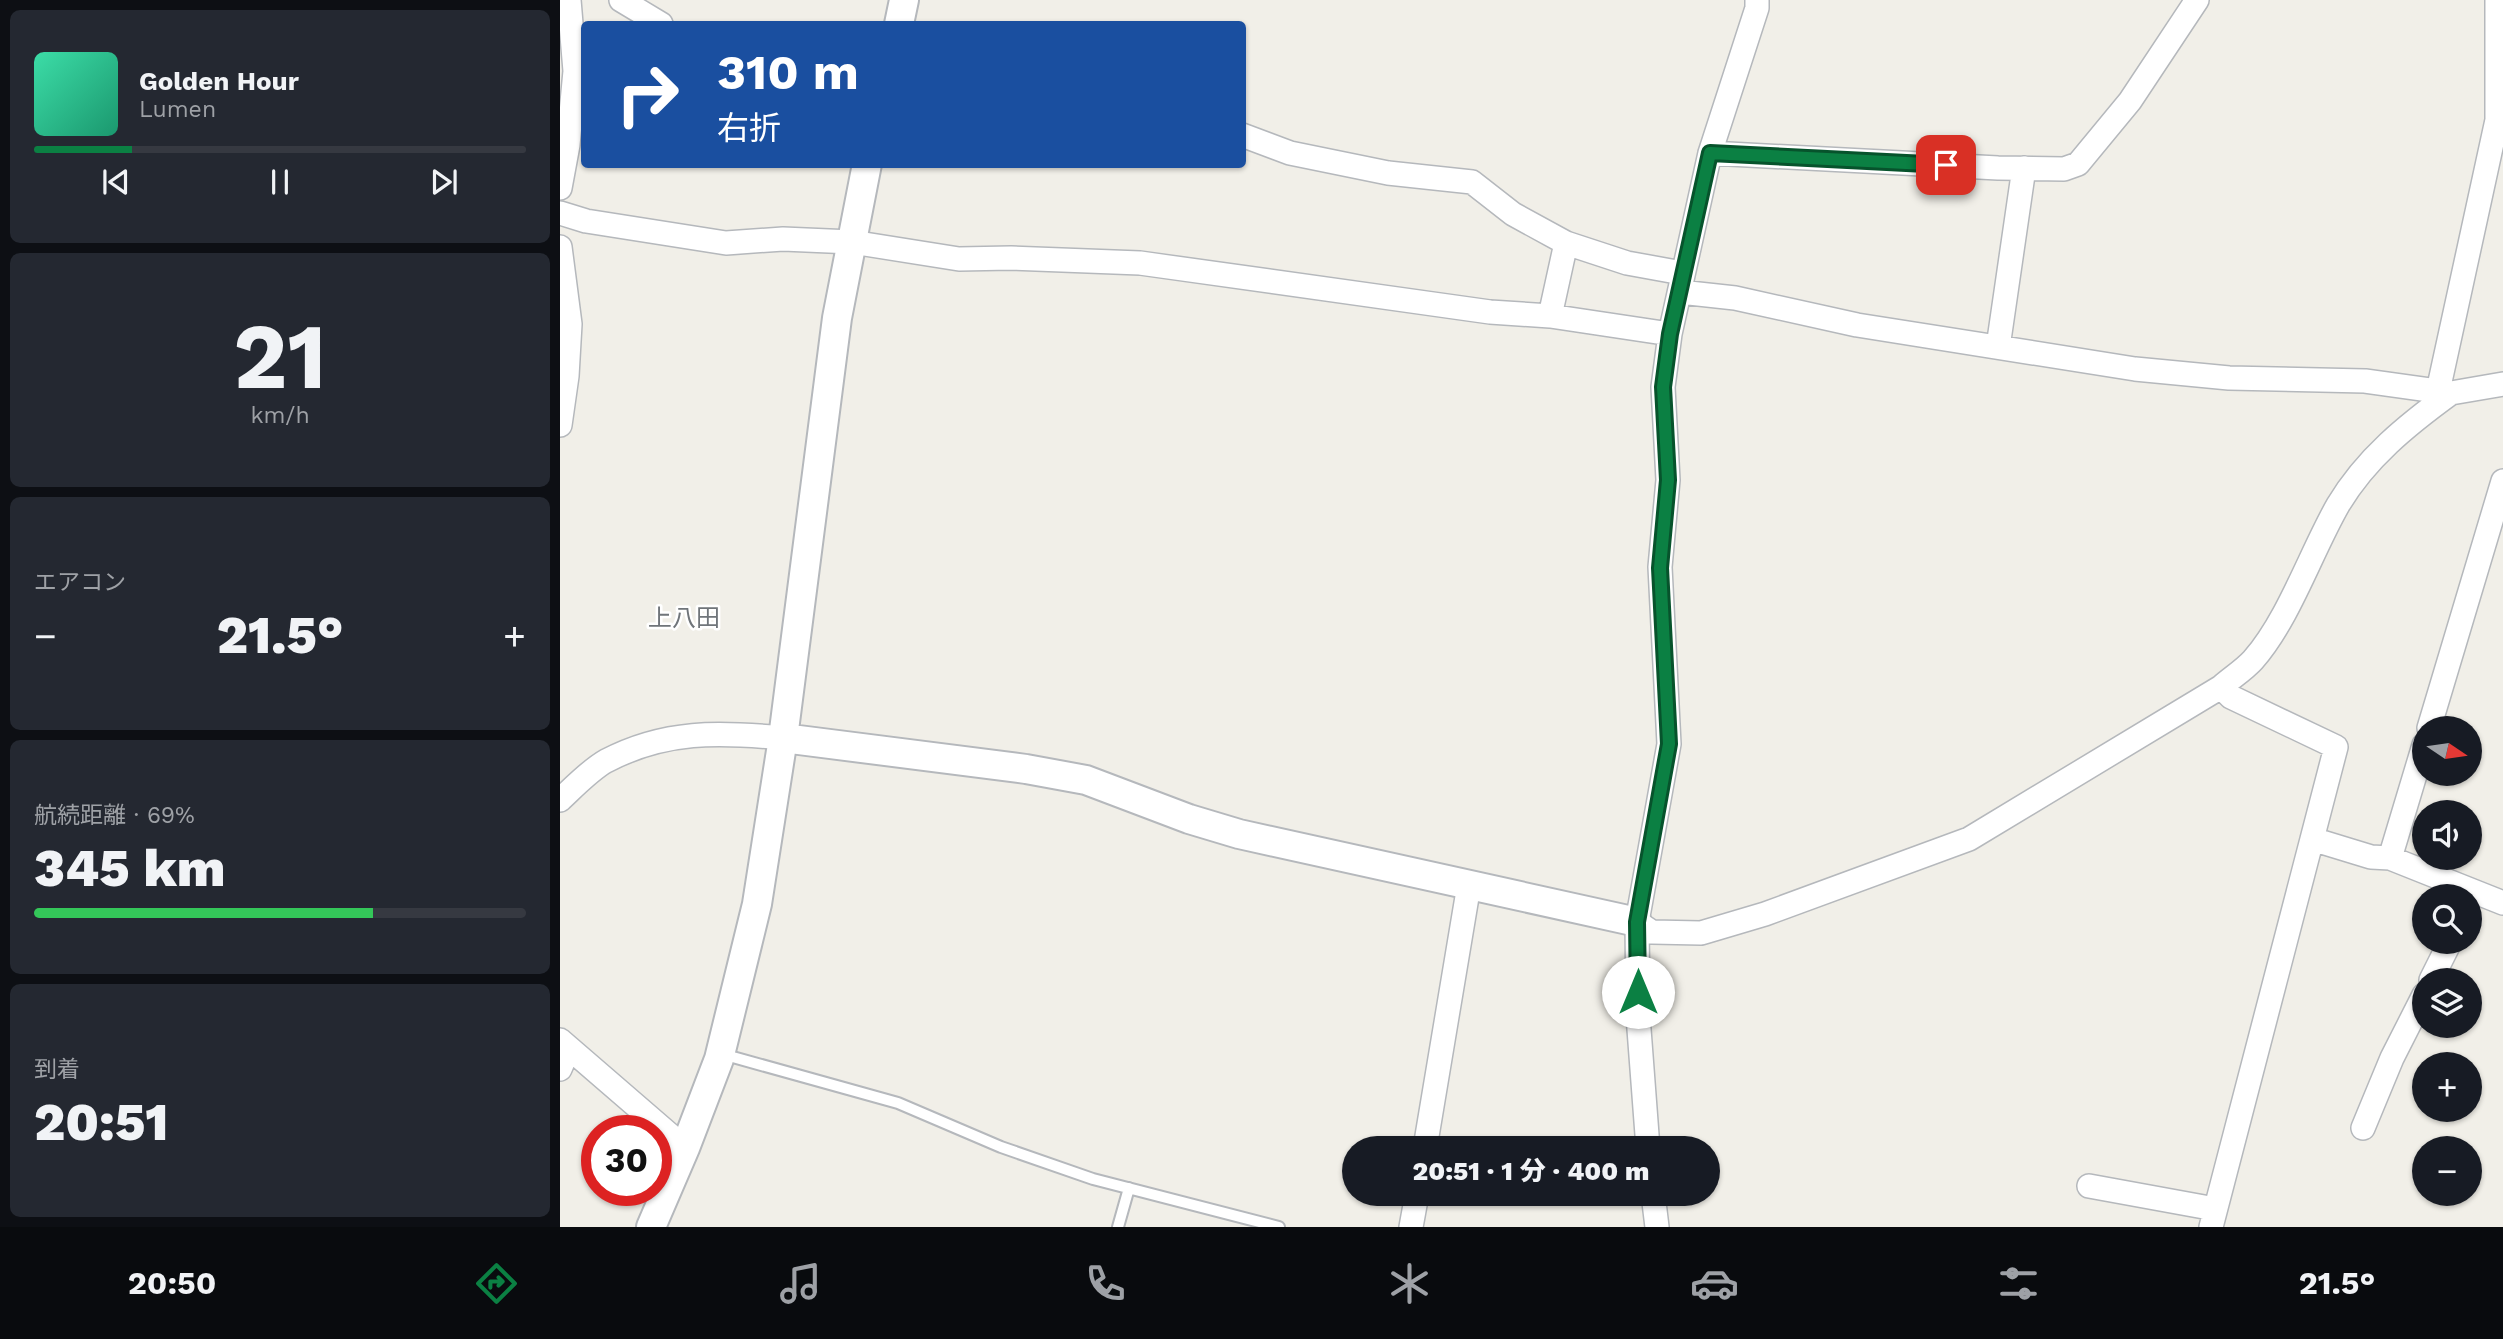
<!DOCTYPE html>
<html lang="ja">
<head>
<meta charset="utf-8">
<style>
  :root { --surface:#171b24; --page:#242831; --text:#f1f3f6; --muted:#9ea1a6; --line:#363941; --accent:#0b8043 }
  body { margin:0; font-family:"Work Sans","Noto Sans JP",sans-serif; background:var(--page); color:var(--text); height:100vh; display:flex; flex-direction:column; font-size:26px; white-space:nowrap }
  * { box-sizing:border-box; margin:0 }
  p { font-size:23px; color:var(--muted) }
  .icon { flex:none; width:38px; height:38px; fill:none; stroke:currentColor; stroke-width:2; stroke-linecap:round; stroke-linejoin:round }
  .map { position:relative; flex:1; overflow:hidden }
  .drawer { display:flex; flex-direction:column; gap:10px; padding:10px; background:#0d0f14; width:560px }
  .drawer>* { flex:none }
  .hud { position:absolute; left:21px; top:21px; width:665px; height:147px; border-radius:7px; box-shadow:0 2px 5px #0004; background:#1a4fa0; color:#fff; overflow:hidden }
  .needle { width:46px; rotate:103deg }
  .controls { position:absolute; left:1852px; top:716px; display:grid; gap:14px }
  .controls a { display:grid; place-items:center; width:70px; height:70px; border-radius:50%; background:var(--surface); box-shadow:0 2px 5px #0004; font-size:35px }
  .speed { position:absolute; left:21px; top:1115px; display:flex; gap:14px; font-size:35px; font-weight:700; text-align:center }
  .speed>* { display:grid; place-content:center; width:91px; height:91px; border-radius:50%; background:var(--surface); box-shadow:0 2px 5px #0004; line-height:1 }
  .speed .limit { border:10px solid #d22; background:#fff; color:#111 }
  .pin { position:absolute; display:grid; place-items:center; width:60px; height:60px; color:#fff; margin:-30px; border-radius:14px; box-shadow:0 4px 10px #0006 }
  .me { position:absolute; width:77px; margin:-38px; rotate:0deg; stroke-linejoin:round; filter:drop-shadow(0 0 5px #0008) }
  .turn { display:flex; align-items:center; gap:24px; height:147px; padding:0 21px; font-size:32px }
  .turn .icon { width:91px; height:91px; stroke-width:2.5 }
  .turn b { display:block; font-size:49px; line-height:60px }
  .big { font-size:52px; font-weight:800; line-height:1.1 }
  .drawer .card { flex:1; display:flex; flex-direction:column; justify-content:center; gap:10px; min-width:0; padding:0 24px; border-radius:10px; background:var(--page) }
  .drawer .dial { align-items:center; gap:0 }
  .dial b { font-size:91px; line-height:1 }
  .song { display:flex; align-items:center; gap:21px }
  .cover { width:84px; height:84px; border-radius:10px; background:linear-gradient(135deg,hsl(160 70% 55%),hsl(160 70% 35%)) }
  .played { height:7px; border-radius:4px; background:linear-gradient(90deg,var(--accent) 20%,var(--line) 20%) }
  .keys { display:flex; justify-content:space-around; direction:ltr }
  .heat { display:flex; justify-content:space-between; align-items:center; font-size:38px; direction:ltr }
  .charge { height:10px; border-radius:5px; background:linear-gradient(90deg,#34c759 69%,var(--line) 0) }
  .trip { position:absolute; left:782px; top:1136px; width:378px; height:70px; border-radius:35px; background:var(--surface); box-shadow:0 2px 5px #0004; font-weight:800; line-height:70px; text-align:center }
  .menu { display:flex; height:112px; justify-content:space-around; align-items:center; background:#090b0e; color:var(--muted) }
  .menu .icon { width:49px; height:49px }
  .menu .on { color:var(--accent) }
  .menu b { font-size:32px; color:var(--text) }
  main { display:flex; flex:1; min-height:0 }
  .map>svg:first-child { display:block }
  .lines { fill:none; stroke-linecap:round; stroke-linejoin:round }
  .service-casing { stroke:#b5b8bc; stroke-width:14 }
  .minor-casing { stroke:#b5b8bc; stroke-width:26 }
  .tertiary-casing { stroke:#b5b8bc; stroke-width:32 }
  .service { stroke:#fff; stroke-width:10 }
  .minor { stroke:#fff; stroke-width:23 }
  .tertiary { stroke:#fff; stroke-width:28 }
  .route-casing { stroke:#07532c; stroke-width:18 }
  .route { stroke:#0b8043; stroke-width:12 }
  .labels { text-anchor:middle; dominant-baseline:central; stroke-width:5; stroke-linejoin:round; paint-order:stroke }
  .quarter-label { font-size:24px; fill:#70757a; stroke:#fff }
</style>
</head>
<body>
<main>
<section class="drawer">
<div class="card">
<div class="song"><i class="cover"></i><div><b>Golden Hour</b><p>Lumen</p></div></div>
<div class="played"></div>
<div class="keys"><svg class="icon" aria-label="previous" viewBox="0 0 24 24"><path d="M18 5L8 12l10 7zM5 5v14"/></svg><svg class="icon" aria-label="pause" viewBox="0 0 24 24"><path d="M8 5v14M16 5v14"/></svg><svg class="icon" aria-label="next" viewBox="0 0 24 24"><path d="M6 5l10 7-10 7zM19 5v14"/></svg></div>
</div>
<div class="card dial"><b>21</b><p>km/h</p></div>
<div class="card"><p>エアコン</p>
<div class="heat"><a>−</a><b class="big">21.5°</b><a>+</a></div>
</div>
<div class="card"><p>航続距離 · 69%</p><b class="big">345 km</b><div class="charge"></div></div>
<div class="card"><p>到着</p><b class="big">20:51</b></div>
</section>
<div class="map">
<svg width="1943" height="1227" viewBox="0 0 1943 1227">
  <rect width="100%" height="100%" fill="#f1efe8"/>
  <g class="lines">
    <defs>
      <path id="service" d="M162 1054 338 1103 441 1147 533 1179 719 1227
        M558 1227 569 1188"/>
      <path id="minor" d="M61 0 101 24
        M682 135 730 153 828 173 912 182 953 214 1006 243 1067 263 1122 273
        M1150 153 1438 168 1504 169 1518 164 1570 101 1637 0
        M0 188 8 145 15 71 9 0
        M0 213 26 221 166 243 223 239 292 242 399 259 451 258 580 263 930 312 990 316 1110 334
        M0 247 10 324 7 376 0 425
        M1120 292 1175 298 1297 325 1575 369 1669 378 1805 381 1891 393 1943 384
        M990 316 1006 243
        M1438 347 1464 168
        M1878 391 1937 120V0
        M1869 728 1943 481
        M0 800C14 787 30 770 46 761 105 730 159 732 223 738
        M1752 839 1811 857 1830 858 1943 903
        M1830 858 1864 745
        M1077 922 1092 932 1141 933 1205 914 1409 839 1661 687C1671 678 1684 670 1693 660 1729 619 1751 552 1778 505 1806 458 1847 425 1891 393
        M1871 980 1890 942
        M0 1040 125 1148
        M0 1069 9 1048
        M1803 1128 1832 1058 1864 995
        M865 1148 909 885
        M1088 1148 1078 1016 1077 922 1109 744 1100 567 1108 480 1103 387 1110 334 1150 153 1197 8V0
        M1529 1186 1655 1209
        M1093 1194 1097 1227
        M851 1227 857 1194
        M1651 1227 1776 747 1671 697 1661 687"/>
      <path id="tertiary" d="M339 24 344 0
        M223 738 466 769 526 780 629 819 679 834 1077 922
        M91 1227 125 1148 159 1059 197 904 223 738 277 318 307 164"/>
    </defs>
    <use href="#service" class="service-casing"/>
    <use href="#minor" class="minor-casing"/>
    <use href="#tertiary" class="tertiary-casing"/>
    <use href="#service" class="service"/>
    <use href="#minor" class="minor"/>
    <use href="#tertiary" class="tertiary"/>
  </g>
  <g class="lines">
    <defs>
      <path id="route" d="M1078 992 1077 922 1109 744 1100 568 1108 480 1103 387 1110 334 1150 153 1386 165"/>
    </defs>
    <use href="#route" class="route-casing"/>
    <use href="#route" class="route"/>
  </g>
  <g class="labels">
    <g class="quarter-label">
      <text x="124" y="618">上八田</text>
    </g>
  </g>
</svg>
<div class="controls">
<a><svg class="needle" viewBox="-14 -14 28 28"><path d="M0-13l5 13h-10z" fill="#e53935"/><path d="M0 13l5-13h-10z" fill="#9ea1a6"/></svg></a>
<a><svg class="icon" aria-label="sound" viewBox="0 0 24 24"><path d="M4 9h4l5-4v14l-5-4H4zM17 9q2 3 0 6"/></svg></a>
<a><svg class="icon" aria-label="search" viewBox="0 0 24 24"><circle cx="10" cy="10" r="6"/><path d="M15 15l6 6"/></svg></a>
<a><svg class="icon" aria-label="layers" viewBox="0 0 24 24"><path d="M12 4l9 5-9 5-9-5zM3 14l9 5 9-5"/></svg></a>
<a>+</a>
<a>−</a>
</div>
<div class="speed"><div class="limit">30</div></div>
<div class="pin" style="left:1386px;top:165px;background:#d93025"><svg class="icon" aria-label="arrive" viewBox="0 0 24 24"><path d="M6 21V4h12l-3 4 3 4H6"/></svg></div>
<svg class="me" style="left:1078px;top:992px" viewBox="-20 -20 40 40"><circle r="19" fill="#fff"/><path d="M0-13L10 11 0 6-10 11z" fill="#0b8043"/></svg>
<div class="trip">20:51 · 1 分 · 400 m</div>
<div class="hud">
<div class="turn"><svg class="icon" aria-label="right" viewBox="0 0 24 24"><path d="M7 20v-9h11M14 6l5 5-5 5"/></svg><div><b>310 m</b>右折</div></div>
</div>
</div>
</main>
<nav class="menu">
<b>20:50</b>
<svg class="icon on" aria-label="directions" viewBox="0 0 24 24"><path d="M12 3l9 9-9 9-9-9zM9 14v-3h6M13 9l2 2-2 2"/></svg>
<svg class="icon" aria-label="music" viewBox="0 0 24 24"><path d="M9 18V5l10-2v13"/><circle cx="6" cy="18" r="3"/><circle cx="16" cy="16" r="3"/></svg>
<svg class="icon" aria-label="phone" viewBox="0 0 24 24"><path d="M5 4h4l2 5-3 2q2 4 5 5l2-3 5 2v4C11 20 4 13 5 4z"/></svg>
<svg class="icon" aria-label="climate" viewBox="0 0 24 24"><path d="M12 3v18M4 7l16 10M4 17L20 7"/></svg>
<svg class="icon" aria-label="car" viewBox="0 0 24 24"><path d="M5 17H2v-5l4-1 3-4h7l3 4 3 1v5h-3M9 17h6M6 11h13"/><circle cx="7" cy="17" r="2"/><circle cx="17" cy="17" r="2"/></svg>
<svg class="icon" aria-label="filters" viewBox="0 0 24 24"><path d="M4 7h16M4 17h16"/><circle cx="9" cy="7" r="2"/><circle cx="15" cy="17" r="2"/></svg>
<b>21.5°</b>
</nav>
</body>
</html>
